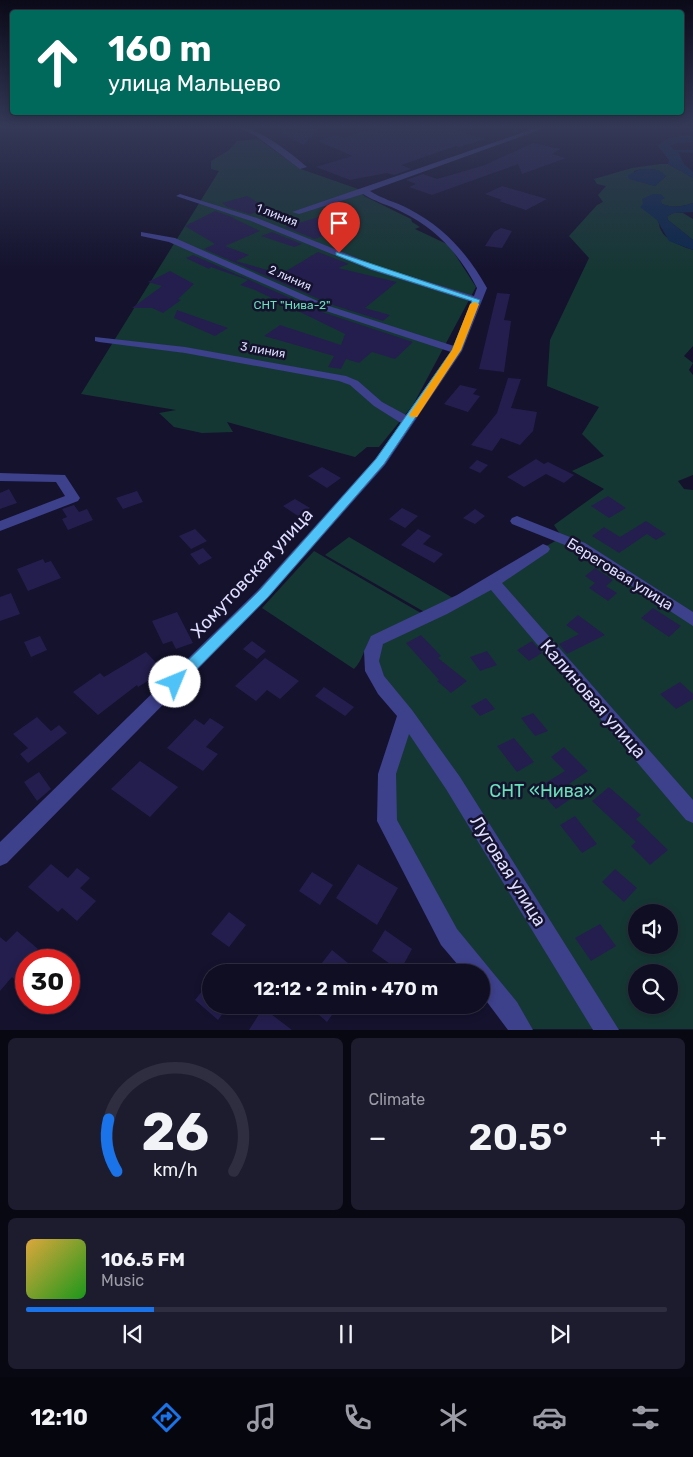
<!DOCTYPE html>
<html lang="en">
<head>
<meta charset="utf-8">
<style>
  :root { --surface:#0f0e22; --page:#1d1c2f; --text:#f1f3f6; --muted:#9b9ca5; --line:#2f2e40; --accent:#1a73e8 }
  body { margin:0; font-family:Rubik,sans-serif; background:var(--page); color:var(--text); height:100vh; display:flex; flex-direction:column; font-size:19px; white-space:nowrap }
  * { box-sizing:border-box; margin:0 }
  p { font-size:16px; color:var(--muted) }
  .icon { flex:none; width:28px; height:28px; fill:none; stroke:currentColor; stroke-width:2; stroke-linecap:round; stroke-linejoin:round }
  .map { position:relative; height:1030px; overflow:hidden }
  .details { display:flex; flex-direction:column; gap:8px; padding:8px; background:#080813; flex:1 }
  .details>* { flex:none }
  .hud { position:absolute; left:10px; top:10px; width:674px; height:105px; border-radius:5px; box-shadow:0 2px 8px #0003,0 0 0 1px var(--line); background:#00695c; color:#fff; overflow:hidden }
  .tools { position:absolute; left:628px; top:904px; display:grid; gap:10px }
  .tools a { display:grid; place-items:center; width:50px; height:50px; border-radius:50%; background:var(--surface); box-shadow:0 2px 8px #0003,0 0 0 1px var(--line); font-size:25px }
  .speed { position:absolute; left:15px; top:949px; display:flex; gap:10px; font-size:25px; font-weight:700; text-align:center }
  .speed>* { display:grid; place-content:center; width:65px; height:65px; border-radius:50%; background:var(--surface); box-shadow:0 2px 8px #0003,0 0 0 1px var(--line); line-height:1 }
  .speed .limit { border:8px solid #d22; background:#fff; color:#111 }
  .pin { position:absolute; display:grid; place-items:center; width:42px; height:42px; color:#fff; margin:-51px -21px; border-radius:50% 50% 50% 0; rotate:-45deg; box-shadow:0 0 5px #0007 }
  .pin .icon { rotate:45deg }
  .me { position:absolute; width:55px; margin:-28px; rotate:45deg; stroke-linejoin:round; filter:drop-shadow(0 0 4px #0008) }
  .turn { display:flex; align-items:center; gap:18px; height:105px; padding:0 15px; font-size:22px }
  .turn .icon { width:65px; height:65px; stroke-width:2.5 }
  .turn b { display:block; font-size:35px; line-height:42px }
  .big { font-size:38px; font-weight:600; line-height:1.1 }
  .details .widget { flex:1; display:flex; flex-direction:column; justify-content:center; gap:8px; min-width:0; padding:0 18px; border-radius:8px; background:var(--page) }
  .details .dial { align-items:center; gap:0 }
  .dial svg { height:130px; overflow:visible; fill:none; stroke:var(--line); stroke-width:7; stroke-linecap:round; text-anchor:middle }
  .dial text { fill:var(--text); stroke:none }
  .song { display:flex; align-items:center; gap:15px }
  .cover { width:60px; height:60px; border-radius:8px; background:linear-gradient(135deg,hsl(40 70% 55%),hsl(120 70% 35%)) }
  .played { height:5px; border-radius:2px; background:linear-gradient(90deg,var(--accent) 20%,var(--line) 20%) }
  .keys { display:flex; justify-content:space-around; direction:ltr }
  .heat { display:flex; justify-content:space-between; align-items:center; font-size:28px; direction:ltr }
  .details .tiles { flex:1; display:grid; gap:8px; grid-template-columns:1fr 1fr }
  .widget:last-child { grid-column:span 2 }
  .trip { position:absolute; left:202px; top:964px; width:288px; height:50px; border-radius:25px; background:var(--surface); box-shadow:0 2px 8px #0003,0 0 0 1px var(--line); font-weight:600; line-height:50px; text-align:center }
  .dock { display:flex; height:80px; justify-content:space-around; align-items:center; background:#06060e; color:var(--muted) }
  .dock .icon { width:35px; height:35px }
  .dock .on { color:var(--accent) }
  .dock b { font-size:22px; color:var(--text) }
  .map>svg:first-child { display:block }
  .green { fill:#153733; fill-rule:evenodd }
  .water { fill:#0c284c }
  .building { fill:#241e4e }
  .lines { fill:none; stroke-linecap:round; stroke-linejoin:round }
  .minor { fill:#3d408b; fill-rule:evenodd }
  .route { fill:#4fc3f7; stroke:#337fa1 }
  .slow { fill:#f59e0b }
  .labels { text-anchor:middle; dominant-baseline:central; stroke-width:5; stroke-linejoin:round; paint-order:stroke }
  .far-street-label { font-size:12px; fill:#dfdeff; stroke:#14122d }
  .far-park-label { font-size:12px; fill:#68e1ba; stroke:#14122d }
  .street-label { font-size:15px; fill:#dfdeff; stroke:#14122d }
  .near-street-label { font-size:18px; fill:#dfdeff; stroke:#14122d }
  .near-park-label { font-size:18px; fill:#68e1ba; stroke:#14122d }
</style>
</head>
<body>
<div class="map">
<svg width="693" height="1030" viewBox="0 0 693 1030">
  <rect width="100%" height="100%" fill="#14122d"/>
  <path class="green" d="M258 139 301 169 358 189 364 196 411 219 412 222 420 227 415 229 449 245 476 287 413 405 379 447H367L355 457 227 422 233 432 202 433 174 427 159 413 176 410 81 394 219 171 211 169V161L229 150 237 141Z
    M660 164H668L693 178V203C681 207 674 208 662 204L660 200 664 198 660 194C655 230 658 238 693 250V346L684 356 693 363 689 370 693 375V475L678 481 684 489 693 490V1029H521L481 972H478L449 937 387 821 406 715 374 675 372 648 562 537 554 525 604 489 572 471 604 456 582 434 599 407 547 386 550 340 589 258 569 236 597 205 603 202 598 195 606 186 597 184 594 179 632 168ZM641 169H654L666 176 655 186 634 180V171ZM636 912H669V945H636ZM636 972H669V1005H636Z
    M674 213H683L693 219V240L668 220 667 216Z
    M349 537 453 598 428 614 325 555Z
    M314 551 426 616 370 640C363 650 363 660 354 669L262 608Z"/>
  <path class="water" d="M687 135 693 137V142L676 143 670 146 674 150H693V153L678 152 684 164 693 172V178L668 164 669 160 658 146 667 139Z
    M641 169C651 169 660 168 666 176L655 186 629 179 628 175Z
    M653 194H660L665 198 661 200 662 204C674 208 682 207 693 203V212L674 213 667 216 668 220 693 240V250L669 241 657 220 640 207 643 204 642 199Z"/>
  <path class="building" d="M316 126H319L304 145 281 133Z
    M393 126H441L485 139 460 147 456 146 401 165 411 169 394 175 387 173 350 180 316 167 353 156 317 141 336 135 344 138 360 131 368 132Z
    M533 143 560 149 552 154 566 158 522 174 518 164 432 195 409 187 416 184 406 180 423 174 437 179 485 165Z
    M502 186 547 199 526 210 499 201 502 200 485 194Z
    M247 196 269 209 250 214 227 207 222 203Z
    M215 211 235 218H233L260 231 225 246 249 255 236 261 281 274 318 252 349 264 338 268 397 282 365 308 390 315 383 321 330 304 204 249 215 244 185 226Z
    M322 216 340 223 319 231 328 234 315 239 285 227Z
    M501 228 512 231 502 248 485 246 494 232Z
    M272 232 302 244 294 247 261 236Z
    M193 255 322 312 413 342 395 359 372 352 359 363 346 359 341 369 328 367 334 356 264 336 280 325 341 345 345 334 255 290 240 285 248 280 211 267 209 269 186 258Z
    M170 271 194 284 178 299 181 300 163 313 152 308H132L162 286 148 282Z
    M497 293 510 294 504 320 511 321 504 372 479 369Z
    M177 310 228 328 215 336 174 318Z
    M508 378 521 379 511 408 537 412 533 431 520 445 501 438 492 451 471 445 497 413Z
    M460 385 477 389 473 394 480 396 468 412 444 404Z
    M536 459 544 464 548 462 574 475 564 483 546 474 524 487 507 477Z
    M477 460 488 465 480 473 469 468Z
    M322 467 341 478 327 488 308 476Z
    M9 489 17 503 0 509V493Z
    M137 491 143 502 123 509 116 498Z
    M608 496 626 508 609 518 591 506Z
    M295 499 310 508 298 516 283 506Z
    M74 505 79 512 87 509 93 520 68 530 62 519 67 517 62 509Z
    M402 508 418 516 405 528 389 519Z
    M475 509 485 516 475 524 463 518Z
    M646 521 666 534 656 540 647 534 619 553 592 536 604 527 620 537Z
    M195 529 207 541 191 549 179 536Z
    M418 529 431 536 423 544 443 554 434 563 401 545Z
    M203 548 212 558 199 565 190 554Z
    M43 559 45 563 51 561 61 578 28 591 17 569Z
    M595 568 613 580 606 586 617 593 608 601 589 588 595 583 585 576Z
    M11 593 20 614 0 621V597Z
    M653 608 681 626 669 637 641 618Z
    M177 612 193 643 176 649 172 641 163 644 152 621Z
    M578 615 605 635 567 654 559 644 579 634 566 625Z
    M421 635 441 656 438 658 467 681 451 693 437 681 439 680 406 643Z
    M40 636 47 650 31 657 24 642Z
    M252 641 266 651 257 659 243 649Z
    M532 641 542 653 529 661 517 650Z
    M487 651 497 665 480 671 470 657Z
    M146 652 164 671 138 687 137 685 98 715 73 692 100 673 104 677Z
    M265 658 299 681 280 699 267 690 256 701 235 686Z
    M680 682 693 694V699L676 709 660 694Z
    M324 687 354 707 345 716 315 696Z
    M486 698 495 709 480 716 471 706Z
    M533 713 548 731 535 736 521 718Z
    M37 717 51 731 59 725 67 733 28 763 20 754 28 748 13 734Z
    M210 718 224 727 206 747 218 754 203 771 167 748 195 719 204 725Z
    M514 738 534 762 517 772 497 746Z
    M564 747 588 771 560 790 569 800 556 809 537 788 565 771 551 757Z
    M140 761 178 787 150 817 111 789Z
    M39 772 51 789 37 801 24 782Z
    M609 787 641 815 636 819 668 850 650 865 631 846 636 842 592 801Z
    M575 816 597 844 582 853 560 825Z
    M51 864 68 878 77 868 90 878 80 888 96 901 77 921 62 908 58 912 28 887Z
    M358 864 398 888 377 925 336 898Z
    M615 869 637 888 624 902 602 882Z
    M312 872 333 885 320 905 299 891Z
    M229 912 246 925 229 947 211 934Z
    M600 924 616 946 591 961 575 938Z
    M385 930 412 949 400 971 372 951Z
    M17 931 38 949 26 960V990L12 977 0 991V937L6 942Z
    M332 950 359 972H315Z
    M211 980V1005H229L218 1020 195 1000Z
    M308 1005H339L327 1022Z
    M263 1008 292 1030H249Z"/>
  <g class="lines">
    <path class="minor" d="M235 126C253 124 293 154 307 167L300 169 256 136Z
      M542 126H550L370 191C382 199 396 202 409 209 444 227 468 254 487 288L462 351 385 465 268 598 7 863 0 866V842L258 590 375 459 401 423 374 406 350 385 339 381 185 353 99 342 95 341V337L185 347 346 376 358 381 382 402 406 415 451 352 323 310 169 242 141 236V232L175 238 329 306 454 346 472 302 371 270 251 221 176 196 180 194 257 218 377 266 474 296 477 288C460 255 436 228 402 212 389 205 375 202 363 194L299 214 292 212Z
      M0 473 65 475 80 498 78 501 0 531V521L65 496 56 482 0 481Z
      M517 516 585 543 693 612V626L575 549 512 524 510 521 512 518Z
      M543 544 548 546 550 549 548 552 502 583 693 800V823L686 820 491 590 447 614 383 644 379 661 384 676 412 710 460 777 619 1030H593L446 789 409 734 396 774 397 820 457 929 517 1002 533 1030H508L481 994V972H464L441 945 377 821 378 774 397 716 378 694 365 671 364 651 371 636 457 595Z"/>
  </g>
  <linearGradient id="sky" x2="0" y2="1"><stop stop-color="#0b0a19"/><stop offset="0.47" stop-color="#343957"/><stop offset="1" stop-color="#343957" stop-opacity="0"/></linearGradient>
  <rect width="693" height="270" fill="url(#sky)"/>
  <path class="route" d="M336 252 480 300 461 350 384 464 268 597 180 686H170L168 682 170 678 259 591 376 459 452 350 472 301 371 269 336 255Z"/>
  <path class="slow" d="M475 302 479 304 461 350 417 417H410L409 415 452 350 470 304Z"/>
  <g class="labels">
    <g class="far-street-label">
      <text transform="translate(277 215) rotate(21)">1 линия</text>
      <text transform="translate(290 278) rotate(24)">2 линия</text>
      <text transform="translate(263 350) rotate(10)">3 линия</text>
    </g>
    <g class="far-park-label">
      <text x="292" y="305">СНТ "Нива-2"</text>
    </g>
    <g class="street-label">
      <text transform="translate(620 574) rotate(32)">Береговая улица</text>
    </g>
    <g class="near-street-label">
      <text transform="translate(252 573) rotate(-47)">Хомутовская улица</text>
      <text transform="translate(593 699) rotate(49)">Калиновая улица</text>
      <text transform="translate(508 871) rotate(58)">Луговая улица</text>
    </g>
    <g class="near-park-label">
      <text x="542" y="791">СНТ «Нива»</text>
    </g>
  </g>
</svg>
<div class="tools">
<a><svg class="icon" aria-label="sound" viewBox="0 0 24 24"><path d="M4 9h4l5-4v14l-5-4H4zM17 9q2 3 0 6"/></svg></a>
<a><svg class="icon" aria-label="search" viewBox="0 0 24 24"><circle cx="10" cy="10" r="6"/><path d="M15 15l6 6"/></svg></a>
</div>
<div class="speed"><div class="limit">30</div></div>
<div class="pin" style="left:339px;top:253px;background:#d93025"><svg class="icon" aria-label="arrive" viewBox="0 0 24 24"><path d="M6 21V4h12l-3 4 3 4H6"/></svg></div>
<svg class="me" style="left:175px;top:682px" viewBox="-20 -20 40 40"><circle r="19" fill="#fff"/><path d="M0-13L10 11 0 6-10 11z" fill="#4fc3f7"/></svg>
<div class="trip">12:12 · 2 min · 470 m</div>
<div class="hud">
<div class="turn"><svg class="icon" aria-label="ahead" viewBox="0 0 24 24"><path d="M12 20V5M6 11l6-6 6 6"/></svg><div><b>160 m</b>улица Мальцево</div></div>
</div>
</div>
<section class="details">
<div class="tiles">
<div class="widget dial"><svg viewBox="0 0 100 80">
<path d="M14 69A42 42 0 1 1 86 69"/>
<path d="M14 69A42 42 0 0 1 9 37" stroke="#1a73e8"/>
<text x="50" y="56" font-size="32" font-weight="700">26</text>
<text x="50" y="72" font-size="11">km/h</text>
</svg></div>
<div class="widget"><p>Climate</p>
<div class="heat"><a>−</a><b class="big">20.5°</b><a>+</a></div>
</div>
<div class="widget">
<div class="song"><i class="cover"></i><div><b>106.5 FM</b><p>Music</p></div></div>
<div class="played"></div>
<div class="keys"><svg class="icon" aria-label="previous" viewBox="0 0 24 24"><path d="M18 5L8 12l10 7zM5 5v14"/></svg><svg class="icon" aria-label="pause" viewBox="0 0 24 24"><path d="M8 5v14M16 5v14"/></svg><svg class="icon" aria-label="next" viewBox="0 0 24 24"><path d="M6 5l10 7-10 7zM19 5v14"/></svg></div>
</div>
</div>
</section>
<nav class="dock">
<b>12:10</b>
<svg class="icon on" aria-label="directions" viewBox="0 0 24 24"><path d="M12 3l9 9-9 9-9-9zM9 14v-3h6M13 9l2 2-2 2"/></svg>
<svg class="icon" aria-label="music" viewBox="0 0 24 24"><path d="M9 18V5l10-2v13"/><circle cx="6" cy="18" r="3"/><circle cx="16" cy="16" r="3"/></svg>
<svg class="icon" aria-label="phone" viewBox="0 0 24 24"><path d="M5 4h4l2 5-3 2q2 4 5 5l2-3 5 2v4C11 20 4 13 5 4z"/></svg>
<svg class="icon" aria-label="climate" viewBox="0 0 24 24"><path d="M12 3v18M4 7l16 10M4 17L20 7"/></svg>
<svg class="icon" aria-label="car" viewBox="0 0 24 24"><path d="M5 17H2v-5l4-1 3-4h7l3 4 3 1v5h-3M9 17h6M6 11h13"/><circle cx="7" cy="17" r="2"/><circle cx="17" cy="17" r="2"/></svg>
<svg class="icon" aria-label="filters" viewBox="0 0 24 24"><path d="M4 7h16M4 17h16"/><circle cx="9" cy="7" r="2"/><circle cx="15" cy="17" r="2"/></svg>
</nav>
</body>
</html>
